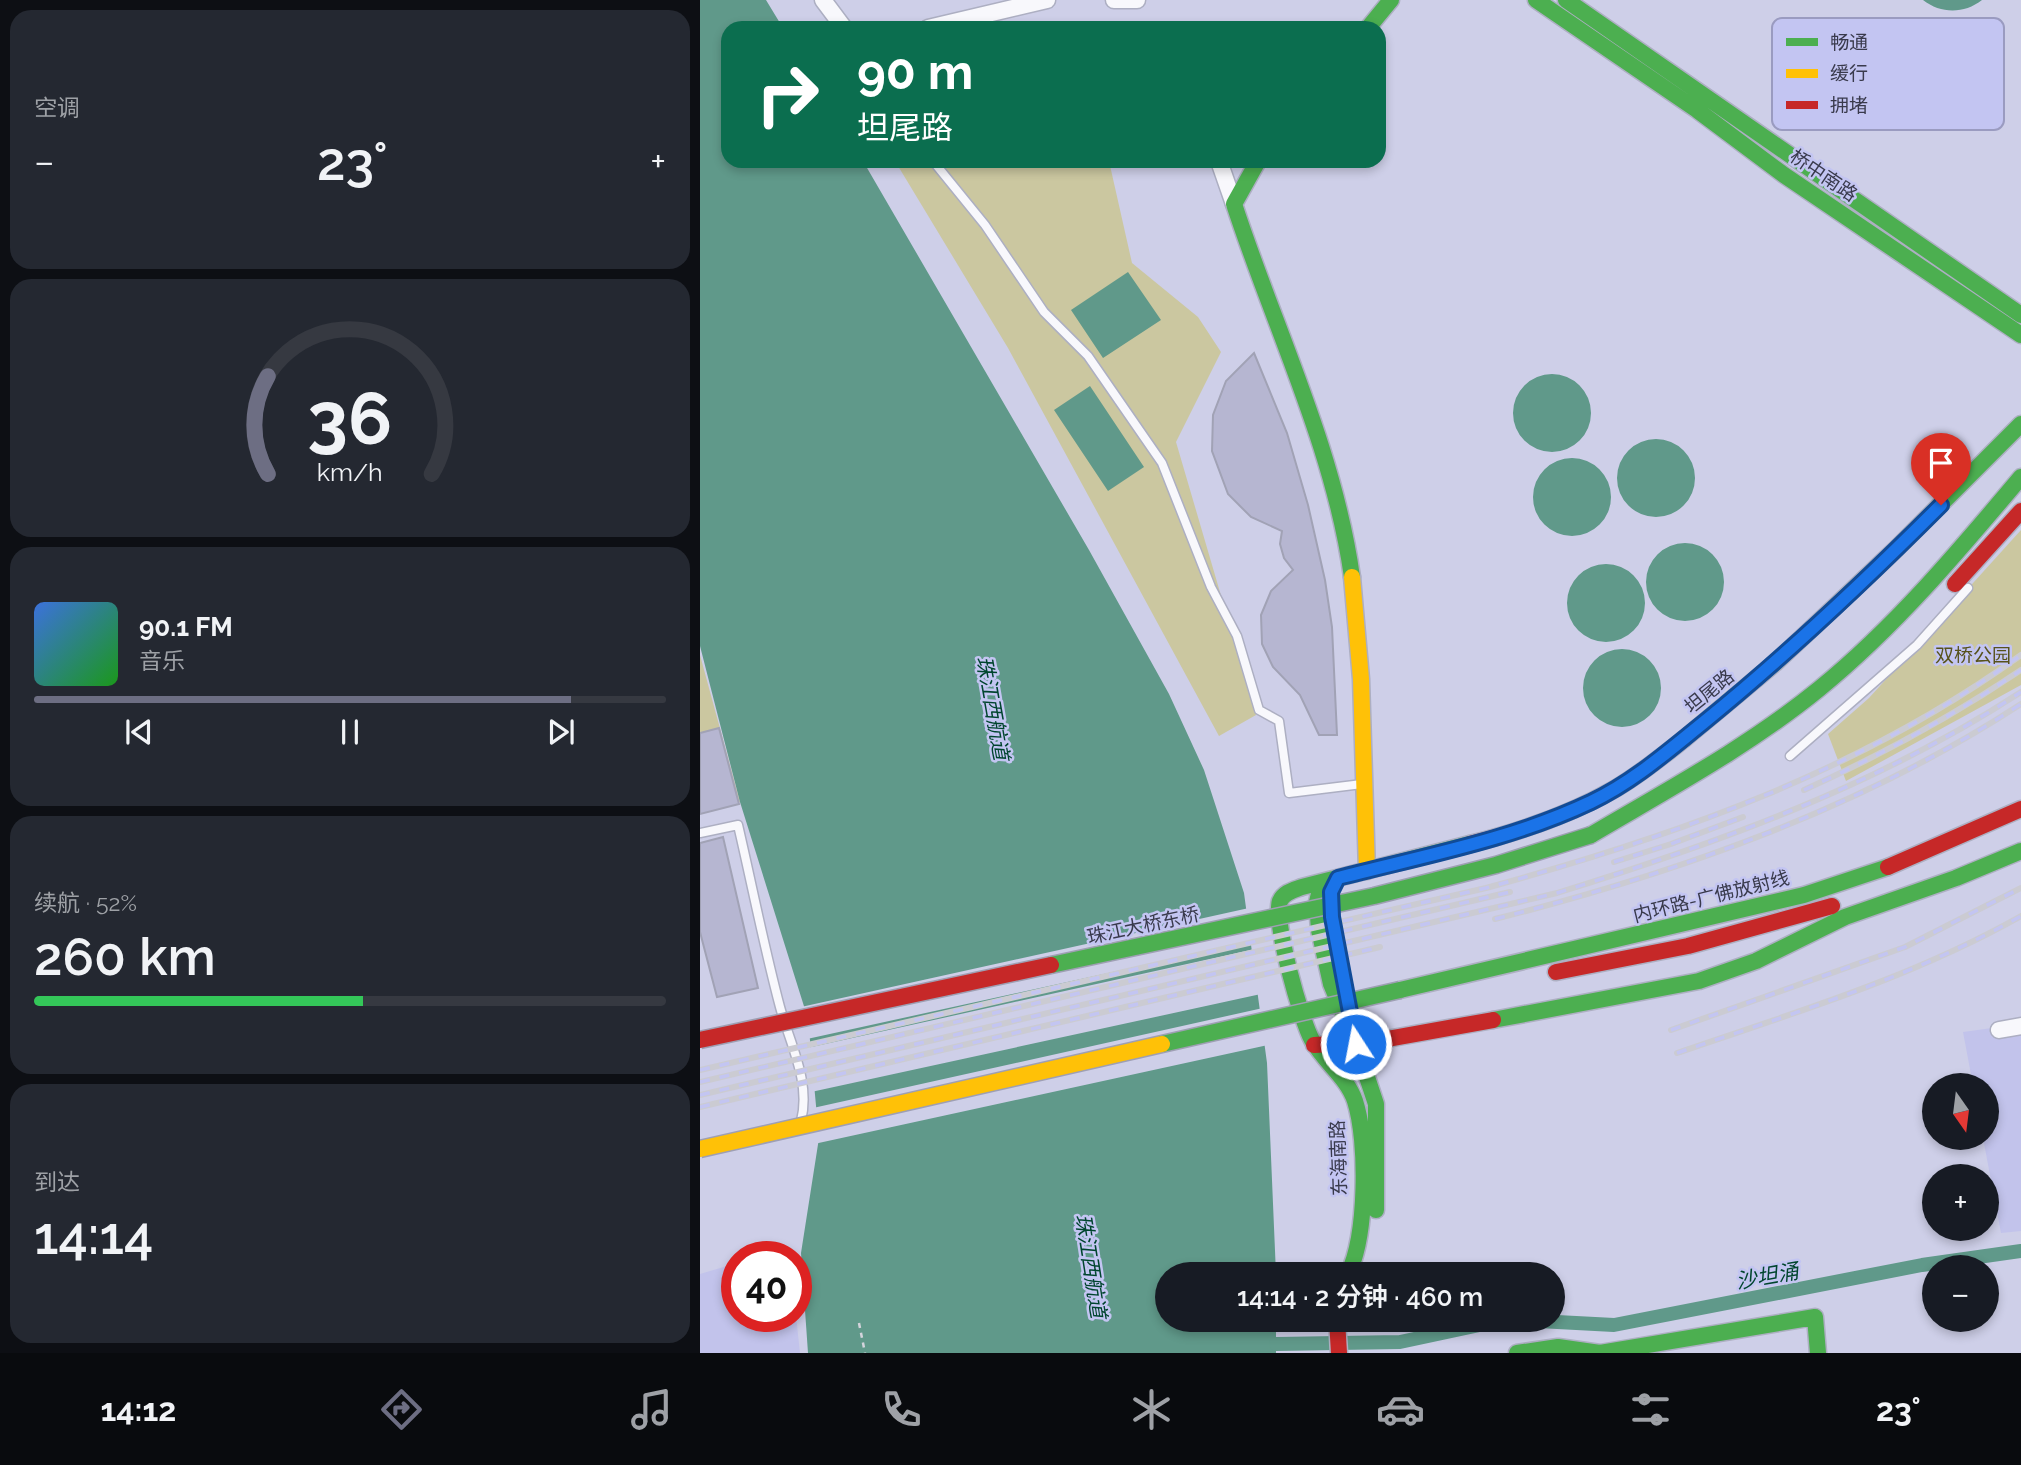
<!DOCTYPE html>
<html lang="zh">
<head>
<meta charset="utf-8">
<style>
  :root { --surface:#171b24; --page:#242831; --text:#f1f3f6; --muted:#9ea1a6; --line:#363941; --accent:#6d6e83 }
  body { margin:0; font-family:Raleway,"Noto Sans SC",sans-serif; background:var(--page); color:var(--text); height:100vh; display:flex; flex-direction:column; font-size:26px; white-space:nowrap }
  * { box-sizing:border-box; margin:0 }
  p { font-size:23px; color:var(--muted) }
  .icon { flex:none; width:38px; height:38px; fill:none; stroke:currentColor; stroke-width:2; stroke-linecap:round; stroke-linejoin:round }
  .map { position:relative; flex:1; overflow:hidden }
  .panel { display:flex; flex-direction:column; gap:10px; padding:10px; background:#0d0f14; width:700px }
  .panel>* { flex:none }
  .banner { position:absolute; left:21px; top:21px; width:665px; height:147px; border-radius:21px; box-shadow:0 4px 10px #0003; background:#0b6e4f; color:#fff; overflow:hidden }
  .needle { width:46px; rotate:166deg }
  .fabs { position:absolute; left:1222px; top:1073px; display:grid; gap:14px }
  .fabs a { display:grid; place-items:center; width:77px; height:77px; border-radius:50%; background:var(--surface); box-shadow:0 4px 10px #0003; font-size:35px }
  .speed { position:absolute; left:21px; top:1241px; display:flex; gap:14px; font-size:35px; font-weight:700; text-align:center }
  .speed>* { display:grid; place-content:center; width:91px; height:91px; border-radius:50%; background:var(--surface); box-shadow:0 4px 10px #0003; line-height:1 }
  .speed .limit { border:10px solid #d22; background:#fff; color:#111 }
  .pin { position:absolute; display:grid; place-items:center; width:60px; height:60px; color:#fff; margin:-72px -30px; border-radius:50% 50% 50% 0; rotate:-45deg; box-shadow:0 0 7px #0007 }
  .pin .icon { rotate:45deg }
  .me { position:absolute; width:77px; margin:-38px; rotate:349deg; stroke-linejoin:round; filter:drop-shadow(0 0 5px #0008) }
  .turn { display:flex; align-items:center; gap:24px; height:147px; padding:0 21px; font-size:32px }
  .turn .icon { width:91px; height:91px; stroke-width:2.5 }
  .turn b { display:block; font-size:49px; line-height:60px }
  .big { font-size:52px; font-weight:600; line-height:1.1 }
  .panel .card { flex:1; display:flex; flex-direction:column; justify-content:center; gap:10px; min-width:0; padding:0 24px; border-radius:21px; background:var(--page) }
  .panel .dial { align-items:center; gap:0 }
  .dial svg { height:182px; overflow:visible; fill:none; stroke:var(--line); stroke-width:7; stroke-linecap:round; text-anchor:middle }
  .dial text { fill:var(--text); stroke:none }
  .song { display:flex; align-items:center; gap:21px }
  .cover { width:84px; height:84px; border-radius:10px; background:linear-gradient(135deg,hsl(220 70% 55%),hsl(120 70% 35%)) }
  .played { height:7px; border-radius:4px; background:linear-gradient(90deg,var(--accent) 85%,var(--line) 85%) }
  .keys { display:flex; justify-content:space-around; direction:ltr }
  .heat { display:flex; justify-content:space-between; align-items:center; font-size:38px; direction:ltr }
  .charge { height:10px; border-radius:5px; background:linear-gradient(90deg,#34c759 52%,var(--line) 0) }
  .trip { position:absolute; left:455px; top:1262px; width:410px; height:70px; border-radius:35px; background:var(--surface); box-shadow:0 4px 10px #0003; font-weight:600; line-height:70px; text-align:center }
  .dock { display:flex; height:112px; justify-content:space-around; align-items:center; background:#090b0e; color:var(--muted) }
  .dock .icon { width:49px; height:49px }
  .dock .active { color:var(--accent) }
  .dock b { font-size:32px; color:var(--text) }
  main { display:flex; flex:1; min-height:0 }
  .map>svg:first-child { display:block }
  .built { fill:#c2c3eb }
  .green { fill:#cbc7a0 }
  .water { fill:#60998a }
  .pier { fill:#cecfe8 }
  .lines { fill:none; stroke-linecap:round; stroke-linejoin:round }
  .canal { stroke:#60998a; stroke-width:14 }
  .building { fill:#b6b6d1; stroke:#a1a2b5; stroke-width:2 }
  .lane-casing { stroke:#adafc2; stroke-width:11 }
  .street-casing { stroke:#adafc2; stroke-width:19 }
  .fast-casing { stroke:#adafc2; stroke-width:19 }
  .slow-casing { stroke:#adafc2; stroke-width:19 }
  .jam-casing { stroke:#adafc2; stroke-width:19 }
  .path { stroke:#d4d4dc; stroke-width:2.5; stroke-dasharray:5 5; stroke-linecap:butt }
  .lane { stroke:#f8f8fc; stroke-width:8 }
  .street { stroke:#f8f8fc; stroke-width:16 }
  .fast { stroke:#4caf50; stroke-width:16 }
  .slow { stroke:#ffc107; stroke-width:16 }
  .jam { stroke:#c62828; stroke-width:16 }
  .rail-casing { stroke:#cbcbd2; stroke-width:6 }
  .rail { stroke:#c3c5f2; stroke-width:3.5; stroke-dasharray:10; stroke-linecap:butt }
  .fast-bridge-casing { stroke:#9e9fb3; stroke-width:19; stroke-linecap:butt }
  .slow-bridge-casing { stroke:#9e9fb3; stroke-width:19; stroke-linecap:butt }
  .jam-bridge-casing { stroke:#9e9fb3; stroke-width:19; stroke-linecap:butt }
  .fast-bridge { stroke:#4caf50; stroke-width:16 }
  .slow-bridge { stroke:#ffc107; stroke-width:16 }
  .jam-bridge { stroke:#c62828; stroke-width:16 }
  .route-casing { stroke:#114b97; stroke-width:18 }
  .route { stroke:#1a73e8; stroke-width:12 }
  .labels { text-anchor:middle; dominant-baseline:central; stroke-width:5; stroke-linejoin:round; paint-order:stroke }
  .street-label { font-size:19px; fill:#393a4c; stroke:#c3c5f2 }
  .park-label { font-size:19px; fill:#57521b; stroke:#c3c5f2 }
  .water-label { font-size:21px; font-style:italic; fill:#00452e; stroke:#c3c5f2 }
  .key { fill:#c3c5f2; stroke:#9a9bc0; stroke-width:2 }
  .key-label { font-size:19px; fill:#393a4c }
</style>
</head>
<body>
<main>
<section class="panel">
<div class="card"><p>空调</p>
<div class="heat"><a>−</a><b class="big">23°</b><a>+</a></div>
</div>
<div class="card dial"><svg viewBox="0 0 100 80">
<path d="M14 69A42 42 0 1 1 86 69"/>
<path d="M14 69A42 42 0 0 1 14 26" stroke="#6d6e83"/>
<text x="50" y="56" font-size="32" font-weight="700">36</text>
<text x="50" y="72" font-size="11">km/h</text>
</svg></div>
<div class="card">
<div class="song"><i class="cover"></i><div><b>90.1 FM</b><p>音乐</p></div></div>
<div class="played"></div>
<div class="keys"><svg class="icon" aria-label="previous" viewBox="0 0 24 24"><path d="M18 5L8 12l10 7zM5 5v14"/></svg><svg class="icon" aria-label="pause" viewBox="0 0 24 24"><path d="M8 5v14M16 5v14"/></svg><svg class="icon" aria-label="next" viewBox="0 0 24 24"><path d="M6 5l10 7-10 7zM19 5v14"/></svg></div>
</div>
<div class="card"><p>续航 · 52%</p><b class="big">260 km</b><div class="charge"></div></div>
<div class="card"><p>到达</p><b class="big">14:14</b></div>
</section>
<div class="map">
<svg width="1321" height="1353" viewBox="0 0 1321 1353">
  <rect width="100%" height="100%" fill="#cecfe8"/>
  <path class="built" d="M1321 1024V1231L1301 1233 1283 1138H1286V1085H1273L1263 1032Z
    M37 1263V1316H96L100 1353H0V1274Z"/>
  <path class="green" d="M195 161H409L432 263 498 317 521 352 476 442 556 715 519 736 308 348Z
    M1321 530V685L1146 781 1128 734 1169 698Z
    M0 655 40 802 0 813Z"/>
  <path class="water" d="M0 0H66L83 28H28V161H163L389 550 469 694 504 770 544 893 567 1063 576 1274H467V1320H576V1353H108L101 1253 119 1138 108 1019 40 802 0 646Z
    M1223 0H1282C1264 14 1241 14 1223 0Z
    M428 272 461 320 403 358 371 310Z
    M813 413a39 39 0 1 1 78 0a39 39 0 1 1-78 0Z
    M390 386 444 467 408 491 354 410Z
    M917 478a39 39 0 1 1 78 0a39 39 0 1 1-78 0Z
    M833 497a39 39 0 1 1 78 0a39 39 0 1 1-78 0Z
    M946 582a39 39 0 1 1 78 0a39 39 0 1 1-78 0Z
    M867 603a39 39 0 1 1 78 0a39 39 0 1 1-78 0Z
    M883 688a39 39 0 1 1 78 0a39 39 0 1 1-78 0Z"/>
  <path class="pier" d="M549 908 554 941 107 1039 101 1007Z
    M555 949 561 994 111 1092 107 1048Z
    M563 1008 568 1045 114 1144 113 1108Z"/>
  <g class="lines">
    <path class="canal" d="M818 1320 914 1325 1222 1265 1321 1251
      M576 1344 700 1342 803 1320"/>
  </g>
  <path class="building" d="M554 353 587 433 608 505 625 580 632 627 637 735H619L600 695 573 667 562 644 561 615 571 591 593 570 584 558 580 544 582 531 551 517 528 494 512 451 513 415 526 381Z
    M19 728 39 804 0 814V733Z
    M23 837 58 988 17 997 0 932V843Z"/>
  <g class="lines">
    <defs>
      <path id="lane" d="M233 161 285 225 344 312 388 356 462 463 511 587 537 636 559 710 579 721 589 793 662 784
        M1090 756 1217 645 1268 588
        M0 833 38 825C52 885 64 947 80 1007 90 1044 111 1082 101 1121"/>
      <path id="street" d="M123 0 144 28
        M414 0H437
        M228 28 347 0
        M519 161 534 204
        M1299 1030 1321 1026"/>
      <path id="fast" d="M836 0 997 110 1084 175 1321 335
        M866 0 1321 315
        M668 28 691 0
        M558 161 534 204C574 327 634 448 652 577
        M984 739 1075 663 1195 550 1321 424
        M891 835C969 789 1049 746 1119 689 1195 627 1258 552 1321 477
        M619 894 617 902 619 930 631 984 656 1044 676 1104V1210
        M700 990 1104 895 1188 867
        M793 1020 999 981 1056 961 1145 917 1256 878 1321 851
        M648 1274C667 1236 668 1142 655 1101 647 1077 624 1062 612 1040 601 1020 573 921 580 901 584 892 594 890 602 887L770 844
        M817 1353 858 1347 900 1353 1115 1317 1118 1353"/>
      <path id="slow" d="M652 577 661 679 667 871"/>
      <path id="jam" d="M1255 584 1321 511
        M770 844C819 832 869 815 913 790 938 776 961 757 984 739
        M1188 867 1321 809
        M856 972 988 946 1132 906
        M614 1045 670 1042 793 1020
        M637 1320 639 1353"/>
    </defs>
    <use href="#lane" class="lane-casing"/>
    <use href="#street" class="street-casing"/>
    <use href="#fast" class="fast-casing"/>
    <use href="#slow" class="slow-casing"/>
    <use href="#jam" class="jam-casing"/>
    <path class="path" d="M159 1323 165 1353"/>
    <use href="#lane" class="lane"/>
    <use href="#street" class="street"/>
    <use href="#fast" class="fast"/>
    <use href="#slow" class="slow"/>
    <use href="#jam" class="jam"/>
    <defs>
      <path id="rail" d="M1104 790C1179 756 1253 716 1321 670
        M914 862 971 844 1043 817
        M795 919C978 873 1162 808 1321 704
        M971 1030 1205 947 1321 888
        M977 1053C1094 1013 1213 977 1321 916
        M0 1070 786 888C976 836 1160 771 1321 655
        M0 1082 810 892
        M0 1095 857 893C1018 843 1179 785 1321 692
        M0 1107 680 947"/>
    </defs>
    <use href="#rail" class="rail-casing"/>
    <use href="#rail" class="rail"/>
    <defs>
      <path id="fast-bridge" d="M351 965 674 896 796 865 891 835
        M462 1044 700 990"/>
      <path id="slow-bridge" d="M0 1149 462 1044"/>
      <path id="jam-bridge" d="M0 1040 351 965"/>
    </defs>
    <use href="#fast-bridge" class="fast-bridge-casing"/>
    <use href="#slow-bridge" class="slow-bridge-casing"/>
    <use href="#jam-bridge" class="jam-bridge-casing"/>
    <use href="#fast-bridge" class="fast-bridge"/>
    <use href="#slow-bridge" class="slow-bridge"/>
    <use href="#jam-bridge" class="jam-bridge"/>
  </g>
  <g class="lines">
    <defs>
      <path id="route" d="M656 1044 632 917 631 892 638 878C723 856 811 840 891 802 933 782 967 752 1003 723 1087 655 1165 581 1241 505"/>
    </defs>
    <use href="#route" class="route-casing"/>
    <use href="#route" class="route"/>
  </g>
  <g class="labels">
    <g class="street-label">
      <text transform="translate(1124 175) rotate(34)">桥中南路</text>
      <text transform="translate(1009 691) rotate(-39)">坦尾路</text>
      <text transform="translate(1011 896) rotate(-14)">内环路-广佛放射线</text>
      <text transform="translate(443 925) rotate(-12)">珠江大桥东桥</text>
      <text transform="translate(638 1158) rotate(-92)">东海南路</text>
    </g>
    <g class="park-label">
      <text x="1273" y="655">双桥公园</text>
    </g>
    <g class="water-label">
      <text transform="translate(293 708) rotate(80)">珠江西航道</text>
      <text transform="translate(391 1266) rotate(81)">珠江西航道</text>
      <text transform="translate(1067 1276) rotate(-10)">沙坦涌</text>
    </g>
  </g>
  <rect x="1072" y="18" width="232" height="112" rx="10" class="key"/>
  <rect x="1086" y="38" width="32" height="8" fill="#4caf50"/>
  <rect x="1086" y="69" width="32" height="9" fill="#ffc107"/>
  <rect x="1086" y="101" width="32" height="8" fill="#c62828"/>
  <g class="key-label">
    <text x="1130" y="49">畅通</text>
    <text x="1130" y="80">缓行</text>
    <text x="1130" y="112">拥堵</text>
  </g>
</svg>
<div class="fabs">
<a><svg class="needle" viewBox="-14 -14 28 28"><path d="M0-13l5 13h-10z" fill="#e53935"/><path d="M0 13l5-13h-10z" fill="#9ea1a6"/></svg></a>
<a>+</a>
<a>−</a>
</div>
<div class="speed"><div class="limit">40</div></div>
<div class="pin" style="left:1241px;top:505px;background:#d93025"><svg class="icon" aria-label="arrive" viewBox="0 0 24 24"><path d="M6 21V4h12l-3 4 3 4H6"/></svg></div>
<svg class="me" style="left:656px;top:1044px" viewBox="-20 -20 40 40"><circle r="17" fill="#1a73e8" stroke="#fff" stroke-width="3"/><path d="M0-11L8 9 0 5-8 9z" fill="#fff"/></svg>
<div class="trip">14:14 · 2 分钟 · 460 m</div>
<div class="banner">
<div class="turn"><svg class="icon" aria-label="right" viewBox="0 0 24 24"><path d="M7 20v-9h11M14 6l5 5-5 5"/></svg><div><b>90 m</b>坦尾路</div></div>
</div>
</div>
</main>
<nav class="dock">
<b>14:12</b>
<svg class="icon active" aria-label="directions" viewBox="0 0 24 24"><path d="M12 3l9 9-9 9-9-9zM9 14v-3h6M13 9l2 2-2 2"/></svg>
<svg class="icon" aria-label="music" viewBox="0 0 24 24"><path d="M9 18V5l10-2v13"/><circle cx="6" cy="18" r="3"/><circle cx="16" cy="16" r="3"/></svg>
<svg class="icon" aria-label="phone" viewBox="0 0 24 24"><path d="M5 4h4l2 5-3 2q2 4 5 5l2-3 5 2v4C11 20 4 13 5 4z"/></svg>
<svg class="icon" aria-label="climate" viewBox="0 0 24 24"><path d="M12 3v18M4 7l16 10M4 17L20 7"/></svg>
<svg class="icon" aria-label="car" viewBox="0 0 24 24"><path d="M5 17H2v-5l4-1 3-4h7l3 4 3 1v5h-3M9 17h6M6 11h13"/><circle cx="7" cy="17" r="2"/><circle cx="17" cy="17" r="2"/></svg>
<svg class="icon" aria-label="filters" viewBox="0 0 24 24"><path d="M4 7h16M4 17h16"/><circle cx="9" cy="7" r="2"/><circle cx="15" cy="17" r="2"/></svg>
<b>23°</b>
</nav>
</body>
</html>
